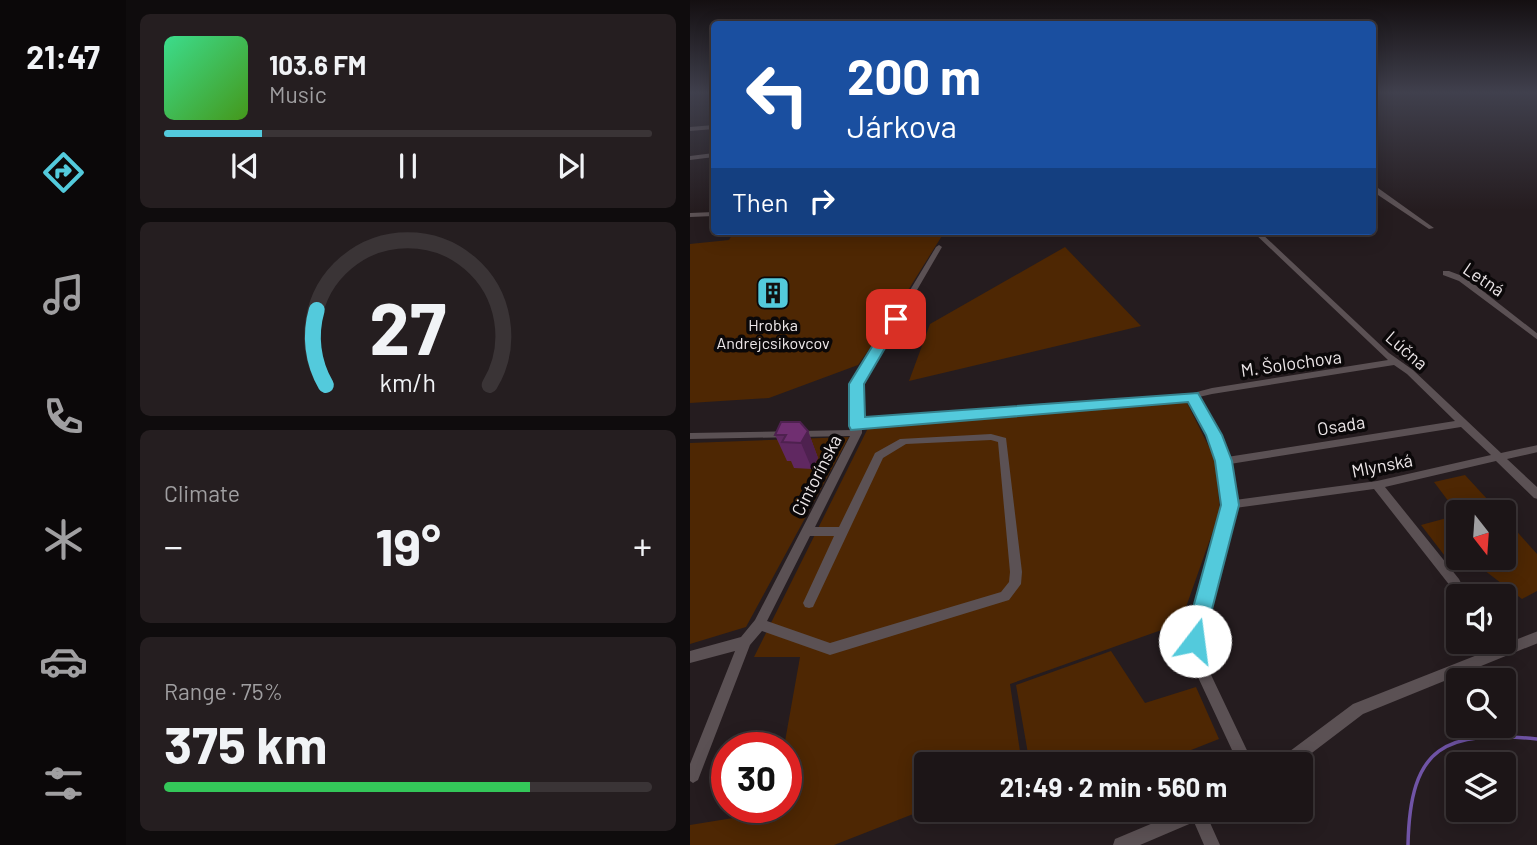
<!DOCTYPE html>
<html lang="en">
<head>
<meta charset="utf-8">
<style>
  :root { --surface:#1c1517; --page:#251e20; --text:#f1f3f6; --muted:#a09fa1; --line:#3a3436; --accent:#53cadc }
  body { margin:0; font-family:Barlow,sans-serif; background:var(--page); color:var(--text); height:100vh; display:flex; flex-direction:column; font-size:26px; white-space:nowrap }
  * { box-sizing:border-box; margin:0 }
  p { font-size:23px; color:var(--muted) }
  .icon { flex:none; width:38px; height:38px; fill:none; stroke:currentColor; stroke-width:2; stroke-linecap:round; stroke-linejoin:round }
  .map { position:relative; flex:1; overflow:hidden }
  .sheet { display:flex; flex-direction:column; gap:14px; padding:14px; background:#0f0c0d; width:564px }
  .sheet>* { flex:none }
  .top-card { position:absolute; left:21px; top:21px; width:665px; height:214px; border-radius:7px; box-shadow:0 4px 18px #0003,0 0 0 2px var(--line); background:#1a4fa0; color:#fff; overflow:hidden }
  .needle { width:46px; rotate:163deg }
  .controls { position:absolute; left:756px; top:500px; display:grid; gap:14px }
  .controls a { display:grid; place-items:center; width:70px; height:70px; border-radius:7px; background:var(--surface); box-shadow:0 4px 18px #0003,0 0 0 2px var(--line); font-size:35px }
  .speed { position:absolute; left:21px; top:732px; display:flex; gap:14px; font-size:35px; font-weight:700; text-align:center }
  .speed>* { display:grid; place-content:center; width:91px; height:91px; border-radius:50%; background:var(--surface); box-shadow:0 4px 18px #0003,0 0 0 2px var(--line); line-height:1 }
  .speed .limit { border:10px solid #d22; background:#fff; color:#111 }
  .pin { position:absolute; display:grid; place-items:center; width:60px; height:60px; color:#fff; margin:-30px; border-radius:14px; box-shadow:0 4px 10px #0006 }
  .me { position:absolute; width:77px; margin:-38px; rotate:15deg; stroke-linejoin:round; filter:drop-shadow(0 0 5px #0008) }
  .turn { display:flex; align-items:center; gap:24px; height:147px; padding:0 21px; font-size:32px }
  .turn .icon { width:91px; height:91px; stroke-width:2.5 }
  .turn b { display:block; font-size:49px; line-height:60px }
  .then { display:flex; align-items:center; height:66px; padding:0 21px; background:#0003; gap:14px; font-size:26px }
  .big { font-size:52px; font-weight:700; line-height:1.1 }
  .sheet .card { flex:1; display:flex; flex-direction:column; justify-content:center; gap:10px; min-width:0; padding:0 24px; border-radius:10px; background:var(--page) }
  .sheet .dial { align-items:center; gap:0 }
  .dial svg { height:182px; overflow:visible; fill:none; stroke:var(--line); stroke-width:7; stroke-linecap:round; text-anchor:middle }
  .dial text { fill:var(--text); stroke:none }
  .song { display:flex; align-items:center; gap:21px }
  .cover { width:84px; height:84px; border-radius:10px; background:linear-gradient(135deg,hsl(150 70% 55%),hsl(100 70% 35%)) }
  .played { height:7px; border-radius:4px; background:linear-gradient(90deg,var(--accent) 20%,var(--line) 20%) }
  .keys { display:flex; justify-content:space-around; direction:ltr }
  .heat { display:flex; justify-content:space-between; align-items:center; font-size:38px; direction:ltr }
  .charge { height:10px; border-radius:5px; background:linear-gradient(90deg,#34c759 75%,var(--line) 0) }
  .trip { position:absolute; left:224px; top:752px; width:399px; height:70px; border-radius:7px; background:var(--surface); box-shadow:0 4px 18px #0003,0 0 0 2px var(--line); font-weight:700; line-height:70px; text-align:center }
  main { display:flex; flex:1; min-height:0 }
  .tab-bar { display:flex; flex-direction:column; width:126px; justify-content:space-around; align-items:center; background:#0b0809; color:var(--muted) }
  .tab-bar .icon { width:49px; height:49px }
  .tab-bar .on { color:var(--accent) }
  .tab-bar b { font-size:32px; color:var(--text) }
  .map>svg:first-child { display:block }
  .green { fill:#4e2703 }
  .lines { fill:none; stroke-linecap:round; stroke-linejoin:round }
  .stream { stroke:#7054a6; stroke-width:3.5 }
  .minor { fill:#5b5154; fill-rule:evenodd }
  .wall { fill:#602861 }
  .shaded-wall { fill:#4e214f }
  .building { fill:#702f71; stroke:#4e214f; stroke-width:2 }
  .route { fill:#53cadc; stroke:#36838f; stroke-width:2 }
  .labels { text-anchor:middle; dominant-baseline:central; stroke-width:7; stroke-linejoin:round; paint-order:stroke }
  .far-poi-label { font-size:16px; fill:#ede7e9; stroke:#0b0809 }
  .street-label { font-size:18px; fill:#ede7e9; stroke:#0b0809 }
</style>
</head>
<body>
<main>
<nav class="tab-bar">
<b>21:47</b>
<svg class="icon on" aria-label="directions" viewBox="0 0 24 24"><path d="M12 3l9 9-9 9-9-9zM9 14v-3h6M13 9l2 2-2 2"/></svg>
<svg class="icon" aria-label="music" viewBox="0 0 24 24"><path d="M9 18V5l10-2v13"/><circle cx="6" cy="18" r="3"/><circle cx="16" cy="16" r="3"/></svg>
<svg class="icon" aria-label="phone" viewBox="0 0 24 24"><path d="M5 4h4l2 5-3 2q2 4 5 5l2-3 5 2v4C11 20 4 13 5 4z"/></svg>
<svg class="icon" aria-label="climate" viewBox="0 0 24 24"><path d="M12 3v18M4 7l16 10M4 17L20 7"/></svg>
<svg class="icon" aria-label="car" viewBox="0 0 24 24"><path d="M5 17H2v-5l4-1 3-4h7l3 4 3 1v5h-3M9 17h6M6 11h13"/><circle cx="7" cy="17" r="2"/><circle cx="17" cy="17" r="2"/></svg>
<svg class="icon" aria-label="filters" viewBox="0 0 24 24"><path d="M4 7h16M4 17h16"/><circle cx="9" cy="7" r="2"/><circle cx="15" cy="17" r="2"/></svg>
</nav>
<section class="sheet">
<div class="card">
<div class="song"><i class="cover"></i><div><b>103.6 FM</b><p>Music</p></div></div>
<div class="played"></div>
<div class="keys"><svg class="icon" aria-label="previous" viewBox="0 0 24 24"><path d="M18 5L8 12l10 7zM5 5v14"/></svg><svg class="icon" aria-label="pause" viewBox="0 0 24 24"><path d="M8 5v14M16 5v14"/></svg><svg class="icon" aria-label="next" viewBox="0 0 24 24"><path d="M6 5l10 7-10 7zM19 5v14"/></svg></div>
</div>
<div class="card dial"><svg viewBox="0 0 100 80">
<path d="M14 69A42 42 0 1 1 86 69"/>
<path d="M14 69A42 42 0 0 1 10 36" stroke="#53cadc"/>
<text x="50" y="56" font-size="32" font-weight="700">27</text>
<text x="50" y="72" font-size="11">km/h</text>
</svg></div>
<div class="card"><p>Climate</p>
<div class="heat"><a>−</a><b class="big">19°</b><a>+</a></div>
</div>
<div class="card"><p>Range · 75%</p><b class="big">375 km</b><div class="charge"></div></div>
</section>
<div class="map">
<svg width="848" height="845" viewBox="0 0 848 845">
  <rect width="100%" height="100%" fill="#251c1f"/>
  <path class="green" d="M44 231H255L197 324 168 365 79 398 0 403V244L39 240Z
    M375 247 451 326 219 381 240 324Z
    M496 401 525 459 530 511 496 607 494 622 320 684 332 765H236V809L144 845H0V825L81 812 83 807H96V747H94L110 657H64L179 426Z
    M159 437 56 627 0 644V443Z
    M775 475 810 513 768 514 744 482Z
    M768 515V558H814V517L847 554V591L832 599 790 567 758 560 731 525Z
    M421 651 455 703 506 687 529 739 463 765H340L326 685Z"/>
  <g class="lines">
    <path class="stream" d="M718 845C720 745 755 730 848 739"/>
    <path class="minor" d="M24 125V129L0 131V127Z
      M24 153V157L0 160V156Z
      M682 187 688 188 744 228 739 229 682 191Z
      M24 212V216L0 217V213Z
      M562 231H569L699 353 723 370 811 453 848 445V452L817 459 848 488V499L844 498 806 461 695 487 769 579 771 583 769 587 765 588 761 587 684 489 545 508 511 641 513 658 564 765H549L499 658V641L535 505 529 461 510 416 500 399 179 424 172 428V433L125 527H149L185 453 210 439 301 434 316 438 332 572 331 584 319 600 140 655 72 631 60 645 8 780 3 783 0 781V764L45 651 0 663V651L51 637 65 620 160 436 0 439V433L162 430V384L168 372 190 340 246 247 249 245 252 247 198 340 176 372 172 384V420L177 418 503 393 522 388 698 360ZM704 365 717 374 765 421 537 457 520 416 509 397 522 394ZM771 427 801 455 687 481 545 500 540 464ZM301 440 308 442 320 572 319 582 311 592 140 643 77 621 120 536H144L113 603 115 607 119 608 123 607 193 458 216 444Z
      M753 271H759L775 277 848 334V340L769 281 753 275Z
      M848 631V643L673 714 606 765H586L588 760 663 704Z
      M494 810H521L517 816 530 845H514L504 822 450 845H423L425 839Z"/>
  </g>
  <path class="wall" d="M118 431 128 458 122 469 104 468 101 461H97L85 435Z"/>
  <path class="shaded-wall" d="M118 431 128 458 122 469 111 443Z"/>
  <path class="building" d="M91 422H110L118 431 111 443 92 442 96 435H85Z"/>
  <linearGradient id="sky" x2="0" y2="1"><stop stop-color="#140f11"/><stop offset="0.44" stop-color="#40404d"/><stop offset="1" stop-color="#40404d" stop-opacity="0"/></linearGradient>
  <rect width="848" height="210" fill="url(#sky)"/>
  <path class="route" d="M206 315 212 319 174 384 175 417 508 393 532 435 542 461 549 505 512 648 505 651 497 648 494 641 531 505 525 461 516 435 498 402 161 430 159 426V384L199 319Z"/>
  <defs>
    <symbol id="building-square" viewBox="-11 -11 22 22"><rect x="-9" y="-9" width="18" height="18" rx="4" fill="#53cadc" stroke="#0b0809"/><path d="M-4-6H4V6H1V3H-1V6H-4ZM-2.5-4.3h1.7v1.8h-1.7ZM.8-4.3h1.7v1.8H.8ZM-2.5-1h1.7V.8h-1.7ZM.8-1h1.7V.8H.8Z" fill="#111"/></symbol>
  </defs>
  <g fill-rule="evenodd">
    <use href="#building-square" x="64" y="274" width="38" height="38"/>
  </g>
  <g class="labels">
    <g class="far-poi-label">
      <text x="83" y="324">Hrobka<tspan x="83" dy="18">Andrejcsikovcov</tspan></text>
    </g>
    <g class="street-label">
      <text transform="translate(794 279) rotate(34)">Letná</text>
      <text transform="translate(717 350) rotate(41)">Lúčna</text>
      <text transform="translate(601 363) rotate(-8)">M. Šolochova</text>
      <text transform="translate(651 425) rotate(-9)">Osada</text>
      <text transform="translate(692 465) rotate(-11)">Mlynská</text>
      <text transform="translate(126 475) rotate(-63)">Cintorínska</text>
    </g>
  </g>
</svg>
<div class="controls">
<a><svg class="needle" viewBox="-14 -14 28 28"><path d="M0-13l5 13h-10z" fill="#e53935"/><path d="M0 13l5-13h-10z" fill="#a09fa1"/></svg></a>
<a><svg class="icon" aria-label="sound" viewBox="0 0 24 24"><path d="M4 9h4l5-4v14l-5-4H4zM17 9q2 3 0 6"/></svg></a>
<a><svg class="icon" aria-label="search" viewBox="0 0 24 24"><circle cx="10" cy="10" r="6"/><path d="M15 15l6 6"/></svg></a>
<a><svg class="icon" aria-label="layers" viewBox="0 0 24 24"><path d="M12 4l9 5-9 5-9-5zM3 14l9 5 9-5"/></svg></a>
</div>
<div class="speed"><div class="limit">30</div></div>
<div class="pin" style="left:206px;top:319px;background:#d93025"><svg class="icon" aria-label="arrive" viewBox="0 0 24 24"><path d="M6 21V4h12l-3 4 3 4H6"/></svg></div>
<svg class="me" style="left:505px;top:641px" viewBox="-20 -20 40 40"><circle r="19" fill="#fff"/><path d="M0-13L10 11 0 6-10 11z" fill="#53cadc"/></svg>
<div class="trip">21:49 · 2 min · 560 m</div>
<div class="top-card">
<div class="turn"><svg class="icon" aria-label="left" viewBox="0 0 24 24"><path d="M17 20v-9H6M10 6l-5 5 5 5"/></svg><div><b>200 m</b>Járkova</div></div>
<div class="then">Then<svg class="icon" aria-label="right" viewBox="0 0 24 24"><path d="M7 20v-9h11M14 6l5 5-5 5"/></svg></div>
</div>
</div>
</main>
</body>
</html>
